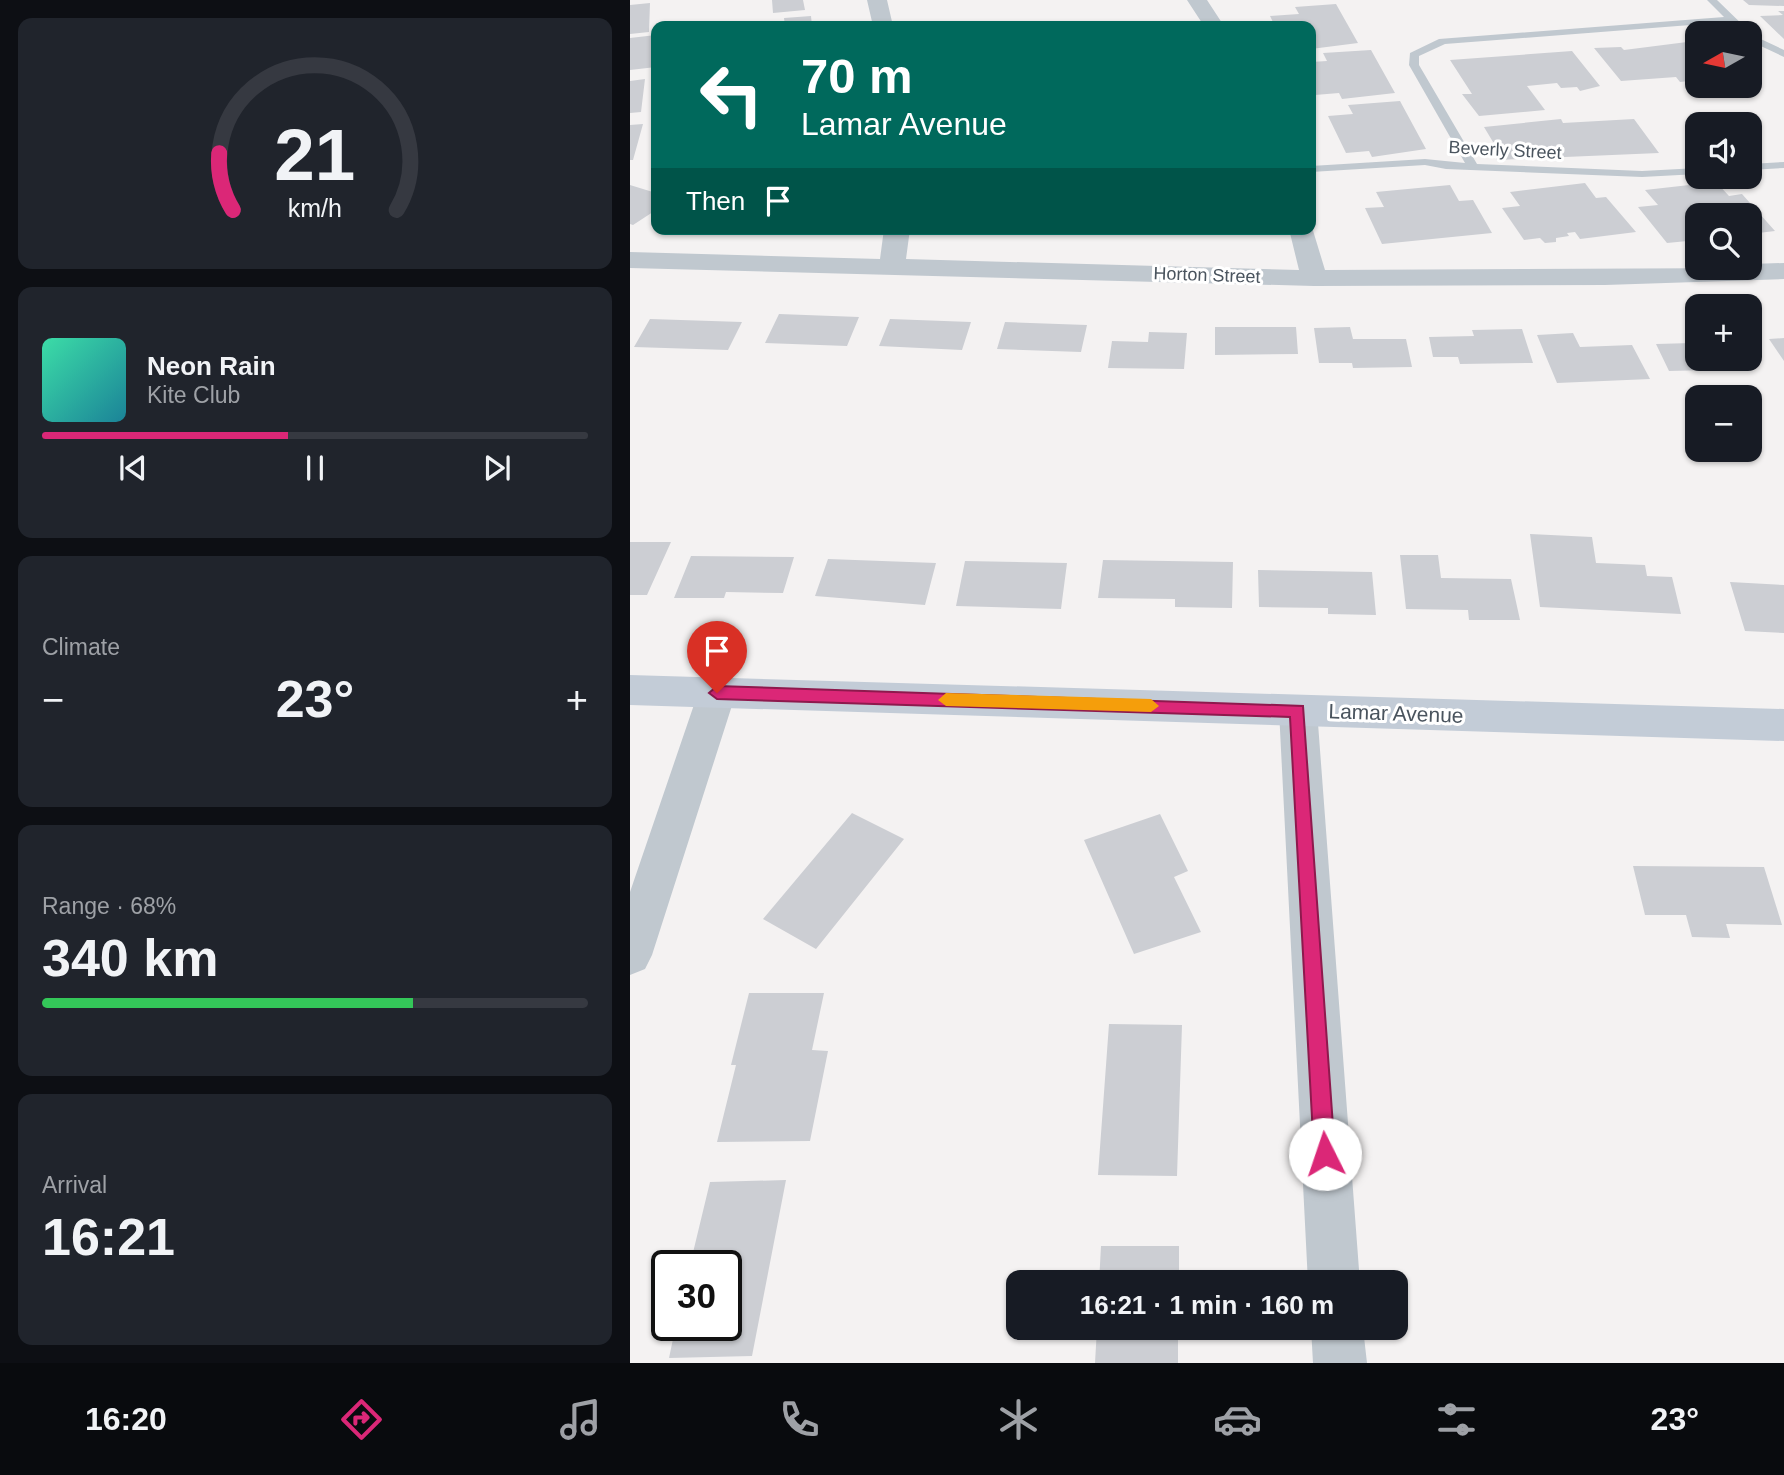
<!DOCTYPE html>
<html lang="en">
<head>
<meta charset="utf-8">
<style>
  :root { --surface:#171b24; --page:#20242c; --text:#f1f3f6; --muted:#9ea1a6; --line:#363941; --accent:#db2777 }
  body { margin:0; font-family:Helvetica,sans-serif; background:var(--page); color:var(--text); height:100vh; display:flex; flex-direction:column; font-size:26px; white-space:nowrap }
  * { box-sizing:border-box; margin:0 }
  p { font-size:23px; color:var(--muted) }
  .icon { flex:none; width:38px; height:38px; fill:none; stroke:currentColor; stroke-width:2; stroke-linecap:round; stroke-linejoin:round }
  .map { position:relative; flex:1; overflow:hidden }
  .sheet { display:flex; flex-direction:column; gap:18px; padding:18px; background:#0d0f14; width:630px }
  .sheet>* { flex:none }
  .guide { position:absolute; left:21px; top:21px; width:665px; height:214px; border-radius:14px; box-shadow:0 2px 5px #0004; background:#00695c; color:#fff; overflow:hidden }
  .needle { width:46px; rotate:261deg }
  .controls { position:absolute; left:1055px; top:21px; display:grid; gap:14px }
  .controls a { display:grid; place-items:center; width:77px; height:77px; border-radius:14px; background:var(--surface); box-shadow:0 2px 5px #0004; font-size:35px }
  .speed { position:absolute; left:21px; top:1250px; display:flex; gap:14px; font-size:35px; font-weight:700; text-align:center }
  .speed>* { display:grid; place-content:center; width:91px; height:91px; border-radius:50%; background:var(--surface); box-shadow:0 2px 5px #0004; line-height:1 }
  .speed .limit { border:4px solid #111; border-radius:10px; background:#fff; color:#111 }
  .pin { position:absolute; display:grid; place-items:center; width:60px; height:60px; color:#fff; margin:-72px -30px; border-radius:50% 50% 50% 0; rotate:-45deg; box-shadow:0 0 7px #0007 }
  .pin .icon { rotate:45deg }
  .me { position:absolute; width:77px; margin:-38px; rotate:356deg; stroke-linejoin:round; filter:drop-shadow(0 0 5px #0008) }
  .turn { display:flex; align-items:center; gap:24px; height:147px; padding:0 35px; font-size:32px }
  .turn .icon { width:91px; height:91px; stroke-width:2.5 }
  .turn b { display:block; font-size:49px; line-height:60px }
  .then { display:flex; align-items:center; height:66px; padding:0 35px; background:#0003; gap:14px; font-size:26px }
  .big { font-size:52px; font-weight:700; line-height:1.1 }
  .sheet .widget { flex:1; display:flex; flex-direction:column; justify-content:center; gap:10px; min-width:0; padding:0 24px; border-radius:14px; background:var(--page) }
  .sheet .dial { align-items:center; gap:0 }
  .dial svg { height:182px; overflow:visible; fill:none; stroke:var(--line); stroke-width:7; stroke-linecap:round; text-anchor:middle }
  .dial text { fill:var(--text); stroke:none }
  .song { display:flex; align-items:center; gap:21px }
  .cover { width:84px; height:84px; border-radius:10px; background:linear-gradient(135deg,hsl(160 70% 55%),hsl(190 70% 35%)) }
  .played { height:7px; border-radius:4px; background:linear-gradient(90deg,var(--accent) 45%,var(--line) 45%) }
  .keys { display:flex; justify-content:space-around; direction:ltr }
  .heat { display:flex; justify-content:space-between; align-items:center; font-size:38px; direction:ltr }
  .charge { height:10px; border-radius:5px; background:linear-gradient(90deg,#34c759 68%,var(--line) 0) }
  .trip { position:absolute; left:376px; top:1270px; width:402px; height:70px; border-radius:14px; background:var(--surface); box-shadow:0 2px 5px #0004; font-weight:700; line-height:70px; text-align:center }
  .menu { display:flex; height:112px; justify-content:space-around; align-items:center; background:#090b0e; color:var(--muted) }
  .menu .icon { width:49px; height:49px }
  .menu .active { color:var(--accent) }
  .menu b { font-size:32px; color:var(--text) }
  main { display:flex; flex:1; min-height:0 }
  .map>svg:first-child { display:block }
  .building { fill:#ccced3 }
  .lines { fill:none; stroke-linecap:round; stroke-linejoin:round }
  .lane { fill:#c0c8cf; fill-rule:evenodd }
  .street { fill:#c0c8cf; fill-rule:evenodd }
  .secondary { fill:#c3ccd7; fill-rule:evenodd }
  .route { fill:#db2777; stroke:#8e194d; stroke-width:2 }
  .slow { fill:#f59e0b }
  .labels { text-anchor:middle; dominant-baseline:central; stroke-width:6; stroke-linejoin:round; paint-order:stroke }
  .far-street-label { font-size:18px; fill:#4a545e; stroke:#fff }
  .street-label { font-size:21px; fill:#4a545e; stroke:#fff }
</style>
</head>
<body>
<main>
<section class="sheet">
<div class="widget dial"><svg viewBox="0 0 100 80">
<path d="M14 69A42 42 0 1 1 86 69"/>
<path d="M14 69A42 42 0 0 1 8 44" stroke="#db2777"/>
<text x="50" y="56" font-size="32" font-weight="700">21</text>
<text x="50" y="72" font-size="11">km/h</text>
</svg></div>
<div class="widget">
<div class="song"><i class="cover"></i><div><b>Neon Rain</b><p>Kite Club</p></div></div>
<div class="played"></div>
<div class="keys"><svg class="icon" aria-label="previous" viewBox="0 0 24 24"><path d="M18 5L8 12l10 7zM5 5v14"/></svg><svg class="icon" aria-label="pause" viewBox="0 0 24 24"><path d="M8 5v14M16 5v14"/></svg><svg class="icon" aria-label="next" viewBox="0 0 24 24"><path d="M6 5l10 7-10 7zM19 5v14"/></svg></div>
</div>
<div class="widget"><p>Climate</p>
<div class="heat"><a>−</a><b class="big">23°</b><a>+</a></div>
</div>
<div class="widget"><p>Range · 68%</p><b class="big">340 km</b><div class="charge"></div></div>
<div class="widget"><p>Arrival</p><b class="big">16:21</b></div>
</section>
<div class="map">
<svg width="1154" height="1363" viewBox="0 0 1154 1363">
  <rect width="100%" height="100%" fill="#f4f2f2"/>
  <path class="building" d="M142 0H173L175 10 143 13Z
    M1113 0H1154V6L1119 5Z
    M20 3 19 32 0 34V5Z
    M706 4 728 43 681 49V26H645L640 16 669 14 665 7Z
    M1148 11H1154V39L1130 16 1153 15Z
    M181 16 182 26H155L154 18Z
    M26 35V67L0 70V38Z
    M1057 42 1060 47 1068 46V80L1050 82 1046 77 991 81 964 48 991 47 994 50Z
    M741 50 765 93 712 99 709 93 685 95 681 86V62L697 61 693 53Z
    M942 51 970 86 950 91 947 87 931 88 927 83 897 86 915 110 849 116 832 94H842L820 60Z
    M15 79 11 112 0 113V81Z
    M770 101 796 149 742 157 739 151 716 153 698 116 723 114 718 105Z
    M931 119 933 123 1004 119 1029 153 867 160 861 150 872 149 869 142H863L854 127Z
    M13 124 3 160H0V125Z
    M1086 182 1099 196 1112 194 1145 231 1120 234V215H1068V240L1037 243 1008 207 1028 205 1015 190Z
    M955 183 966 198 976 197 1006 232 950 239 945 232 937 233 939 236 926 238V242L915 243 910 238 894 240 872 208 890 206 880 192Z
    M0 185 26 193V210L3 225 0 224Z
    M820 185 829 201 843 200 862 233 752 244 735 208 754 207 746 192Z
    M149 314 229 317 217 346 135 343Z
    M20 319 112 322 98 350 4 347Z
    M260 319 341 322 332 350 249 346Z
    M375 322 457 325 451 352 367 349Z
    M585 327H666L668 354 585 355Z
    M720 327 723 339H776L782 367 723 368 722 363H689L684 328Z
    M892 329 903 363 830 364 828 357H803L799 337 844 336 842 330Z
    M1056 331H1068V359H1113L1119 369 1039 371 1026 344 1062 343Z
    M519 332 557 333 554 369 478 368 482 341 518 342Z
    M943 333 950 347 1002 345 1020 379 927 383 907 335Z
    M1154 338V361L1139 339Z
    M900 534 962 537 966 563 1015 565 1017 576 1042 577 1051 614 910 607Z
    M0 542H41L17 595H0Z
    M770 555H808L811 578 881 579 890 620H839L838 610 776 609Z
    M61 556 164 557 153 593 96 592 94 598H44Z
    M198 559 306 563 295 605 185 596Z
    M473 560 603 562 602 608 545 607V599L468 598Z
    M335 561 437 563 431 609 326 606Z
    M628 570 742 572 746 615 698 614V608L629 607Z
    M1100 582 1154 585V633L1115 631Z
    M222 813 274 839 186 949 133 919Z
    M530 814 558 871 544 877 571 932 504 954 454 840Z
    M1003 866 1134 867 1152 925 1096 924 1100 938 1062 937 1056 915H1015Z
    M119 993H194L182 1050 198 1051 180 1141 87 1142 106 1065H101Z
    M479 1024 552 1025 547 1176 468 1175Z
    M156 1180 122 1356 39 1358 46 1325H96V1265H60L80 1182Z
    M471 1246H549V1283H469Z
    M467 1328H548V1363H465Z"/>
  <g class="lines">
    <path class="lane" d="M1077 0H1087L1119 31 1121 33 1120 34 1154 50V57L1120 41V33H1111L1099 22 815 44 789 56V65L847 164 1012 171 1068 168V174L1012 177 816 169 795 165 681 172V166L795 159 835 163 779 65 780 53 809 39 1094 17Z
      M1154 162V168L1120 170V164Z"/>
    <path class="street" d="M237 0H257L263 26H243Z
      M557 0H577L594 26H574Z
      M681 224 695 270 1120 268V264L1154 263V279L975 285 684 286 0 268V252L250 259 254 229H280L276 259 669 270 659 229H681Z
      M87 678 100 683 106 693 22 955 15 969 0 975V892L68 693 74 683Z
      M668 695 681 700 687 710 730 1283H678L649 710 655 700Z
      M681 1328H733L737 1363H683Z"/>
    <path class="secondary" d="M0 675 1154 709V741L0 705Z"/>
  </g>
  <path class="route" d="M87 686 673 706 705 1154 702 1161 695 1164 687 1161 684 1154 660 717 87 699 79 693Z"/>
  <path class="slow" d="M316 693 521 699 529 706 521 712 316 706 308 700Z"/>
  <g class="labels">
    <g class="far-street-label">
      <text transform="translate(875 150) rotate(3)">Beverly Street</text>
      <text transform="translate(577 275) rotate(2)">Horton Street</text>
    </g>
    <g class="street-label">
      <text transform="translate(766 713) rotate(2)">Lamar Avenue</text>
    </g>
  </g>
</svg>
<div class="controls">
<a><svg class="needle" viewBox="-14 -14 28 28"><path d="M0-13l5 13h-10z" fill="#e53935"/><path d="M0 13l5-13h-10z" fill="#9ea1a6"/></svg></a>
<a><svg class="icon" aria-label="sound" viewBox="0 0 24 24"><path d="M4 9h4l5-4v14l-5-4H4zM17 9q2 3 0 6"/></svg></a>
<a><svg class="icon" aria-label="search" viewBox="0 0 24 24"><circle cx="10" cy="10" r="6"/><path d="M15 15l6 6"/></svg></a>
<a>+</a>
<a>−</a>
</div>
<div class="speed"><div class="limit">30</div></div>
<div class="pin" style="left:87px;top:693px;background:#d93025"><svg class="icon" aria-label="arrive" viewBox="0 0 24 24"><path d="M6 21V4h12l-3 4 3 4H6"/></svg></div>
<svg class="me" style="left:695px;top:1154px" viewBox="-20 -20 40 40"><circle r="19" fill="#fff"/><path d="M0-13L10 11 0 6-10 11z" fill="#db2777"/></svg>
<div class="trip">16:21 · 1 min · 160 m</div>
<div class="guide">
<div class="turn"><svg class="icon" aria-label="left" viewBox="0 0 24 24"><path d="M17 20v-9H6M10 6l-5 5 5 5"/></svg><div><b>70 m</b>Lamar Avenue</div></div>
<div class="then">Then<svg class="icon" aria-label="arrive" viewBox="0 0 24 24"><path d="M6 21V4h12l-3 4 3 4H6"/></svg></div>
</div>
</div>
</main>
<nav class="menu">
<b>16:20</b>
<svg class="icon active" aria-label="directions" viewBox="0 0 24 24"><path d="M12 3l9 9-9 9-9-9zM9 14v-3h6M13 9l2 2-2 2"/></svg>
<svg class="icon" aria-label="music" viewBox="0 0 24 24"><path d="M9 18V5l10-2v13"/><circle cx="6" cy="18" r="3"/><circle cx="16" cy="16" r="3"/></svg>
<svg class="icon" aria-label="phone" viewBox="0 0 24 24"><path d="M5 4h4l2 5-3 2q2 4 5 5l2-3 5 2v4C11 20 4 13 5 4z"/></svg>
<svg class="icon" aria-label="climate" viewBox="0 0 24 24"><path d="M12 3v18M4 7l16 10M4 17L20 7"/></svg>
<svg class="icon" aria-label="car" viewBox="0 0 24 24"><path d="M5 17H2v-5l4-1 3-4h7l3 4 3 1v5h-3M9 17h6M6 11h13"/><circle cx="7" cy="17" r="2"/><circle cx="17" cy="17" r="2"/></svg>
<svg class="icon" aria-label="filters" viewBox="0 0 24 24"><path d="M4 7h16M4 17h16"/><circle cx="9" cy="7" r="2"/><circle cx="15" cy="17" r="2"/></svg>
<b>23°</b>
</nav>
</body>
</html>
